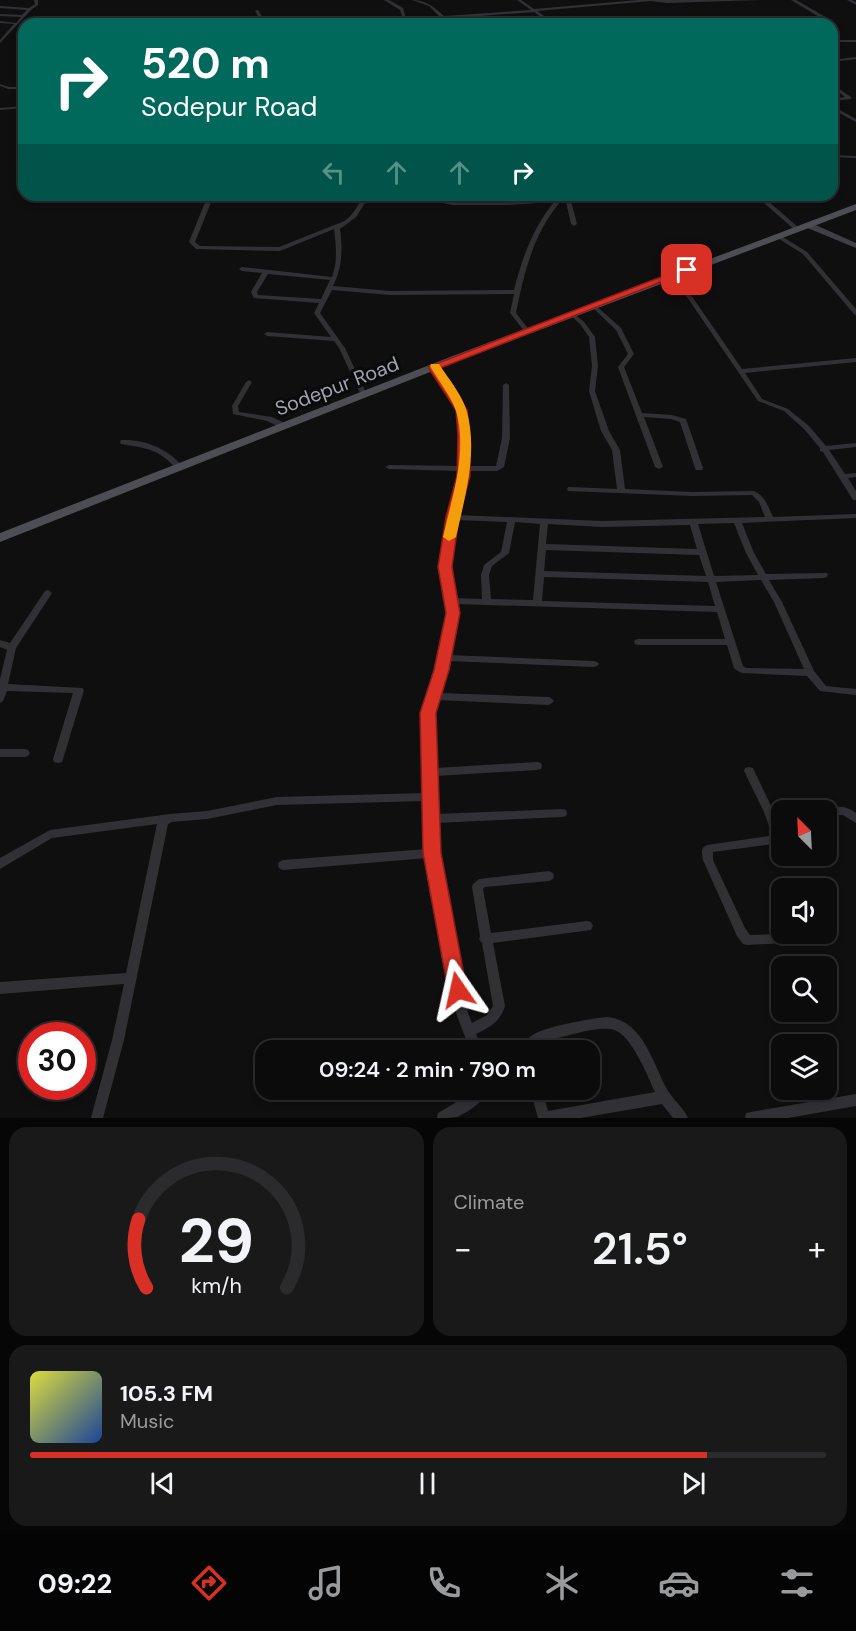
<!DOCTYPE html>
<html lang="en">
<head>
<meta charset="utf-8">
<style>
  :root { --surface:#0b0b0c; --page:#19191a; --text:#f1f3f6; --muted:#9a9b9d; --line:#2b2b2d; --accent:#d93025 }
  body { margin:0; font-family:"DM Sans",sans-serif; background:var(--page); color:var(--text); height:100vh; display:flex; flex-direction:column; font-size:22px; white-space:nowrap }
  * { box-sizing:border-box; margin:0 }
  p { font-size:20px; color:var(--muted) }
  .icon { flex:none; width:33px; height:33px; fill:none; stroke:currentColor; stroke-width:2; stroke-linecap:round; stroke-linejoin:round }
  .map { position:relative; height:1118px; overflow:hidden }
  .drawer { display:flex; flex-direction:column; gap:9px; padding:9px; background:#060607; flex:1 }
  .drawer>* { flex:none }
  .hud { position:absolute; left:18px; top:18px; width:820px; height:183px; border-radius:18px; box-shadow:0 3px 9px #0003,0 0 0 2px var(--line); background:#00695c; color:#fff; overflow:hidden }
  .needle { width:39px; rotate:336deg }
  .fabs { position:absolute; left:771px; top:800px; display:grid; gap:12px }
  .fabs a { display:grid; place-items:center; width:66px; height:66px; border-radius:12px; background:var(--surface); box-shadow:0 3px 9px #0003,0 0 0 2px var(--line); font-size:30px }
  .speed { position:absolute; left:18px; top:1022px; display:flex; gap:12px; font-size:30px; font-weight:700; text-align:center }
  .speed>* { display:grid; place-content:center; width:78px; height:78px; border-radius:50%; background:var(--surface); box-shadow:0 3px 9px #0003,0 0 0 2px var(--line); line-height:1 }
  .speed .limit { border:9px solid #d22; background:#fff; color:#111 }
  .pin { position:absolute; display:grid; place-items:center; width:51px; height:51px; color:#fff; margin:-26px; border-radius:12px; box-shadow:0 3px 9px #0006 }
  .me { position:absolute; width:66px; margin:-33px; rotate:349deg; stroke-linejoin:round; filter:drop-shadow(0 0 4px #0008) }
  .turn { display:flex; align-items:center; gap:21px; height:126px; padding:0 24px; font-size:27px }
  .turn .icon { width:78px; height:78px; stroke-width:2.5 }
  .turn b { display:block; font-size:42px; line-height:51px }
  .lanes { display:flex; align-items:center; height:57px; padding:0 24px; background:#0003; justify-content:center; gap:30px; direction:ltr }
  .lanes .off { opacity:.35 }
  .big { font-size:45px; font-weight:600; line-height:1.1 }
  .drawer .tile { flex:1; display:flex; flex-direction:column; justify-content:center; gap:9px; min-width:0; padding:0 21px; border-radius:18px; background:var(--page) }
  .drawer .dial { align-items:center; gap:0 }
  .dial svg { height:156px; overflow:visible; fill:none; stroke:var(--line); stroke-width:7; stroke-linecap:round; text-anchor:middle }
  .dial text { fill:var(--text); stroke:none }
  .song { display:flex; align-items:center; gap:18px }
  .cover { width:72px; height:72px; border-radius:9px; background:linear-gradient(135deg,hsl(60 70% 55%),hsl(220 70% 35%)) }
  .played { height:6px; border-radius:3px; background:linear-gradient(90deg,var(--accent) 85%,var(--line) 85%) }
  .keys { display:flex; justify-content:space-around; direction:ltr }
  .heat { display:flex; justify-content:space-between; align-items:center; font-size:33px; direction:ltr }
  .drawer .tiles { flex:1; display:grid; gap:9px; grid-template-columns:1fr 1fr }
  .tile:last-child { grid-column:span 2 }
  .trip { position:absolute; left:255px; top:1040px; width:345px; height:60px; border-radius:18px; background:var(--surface); box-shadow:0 3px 9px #0003,0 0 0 2px var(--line); font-weight:600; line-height:60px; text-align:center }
  .tabs { display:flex; height:96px; justify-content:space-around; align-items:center; background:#040405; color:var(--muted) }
  .tabs .icon { width:42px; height:42px }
  .tabs .on { color:var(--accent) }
  .tabs b { font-size:27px; color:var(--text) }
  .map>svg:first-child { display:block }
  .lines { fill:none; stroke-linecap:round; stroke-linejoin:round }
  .street { fill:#313135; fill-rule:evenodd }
  .secondary { fill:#3f3f45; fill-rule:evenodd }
  .primary { fill:#4d4d54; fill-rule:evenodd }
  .route { fill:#d93025; stroke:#8d1f18; stroke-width:1.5 }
  .slow { fill:#f59e0b }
  .labels { text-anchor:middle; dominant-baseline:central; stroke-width:6; stroke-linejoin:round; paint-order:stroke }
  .street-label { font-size:20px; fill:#a1a4b0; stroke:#0a0a0b }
</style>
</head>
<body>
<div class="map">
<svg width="856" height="1118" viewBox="0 0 856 1118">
  <rect width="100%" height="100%" fill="#0f0f10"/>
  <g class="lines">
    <path class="street" d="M34 0H38V5L31 10 0 43V40L14 24 0 23V21L16 23 21 17 0 16V14L22 15 27 10 0 8V6L29 8 35 4Z
      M384 0H389L403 8 406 19 403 18 400 10Z
      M412 0C426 0 434 7 444 16L531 10 517 0H521L534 9 638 0H761L667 3 651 1 537 11 556 24H551L534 12 371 24H353L440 17 429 6Z
      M791 0H796L829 19 831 22 827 24H822L826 21Z
      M847 0H852L856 2V5Z
      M257 10H258L267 24H263L255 11Z
      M832 40H856V42H832Z
      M856 57V59L832 62V60Z
      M0 84 9 87H24V89H8L0 86Z
      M832 84 851 97V99L832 101V99L845 97 832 87Z
      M24 106V108L0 110V108Z
      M836 108 856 119V122L834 110V109Z
      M832 155 856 156V158L832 157Z
      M208 195H214L195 242 200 246 279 247 337 224C351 221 357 206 364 195H370L356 217 340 229C343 250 342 268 333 286L390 291 514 290C522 258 533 228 554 202L506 205H452L407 195C423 195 438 200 454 201 488 203 523 201 557 199L560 195H566L563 199 640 195H676L673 197 571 201 577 224 574 226 571 224 566 202H560C533 235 524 272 516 313L530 331 529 332H525L510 313 514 294 390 295 332 290 320 313 345 348 367 395 364 397 361 395 339 348 334 341 267 336 264 334 267 332 331 337 314 313 319 303 254 298 251 292 262 273 242 271 239 269 242 267 332 277C338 261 336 246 334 229L280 251 196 249 189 242ZM268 274 330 280 321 299 258 295 257 292Z
      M755 195H761L799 228V230H795Z
      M778 234 807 252 856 309V315L854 314 803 254 776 237 775 236Z
      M664 277 691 295 742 369 856 358V362L745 373 762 399 788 409 809 426 826 446 856 443V447L829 450 845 474 856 473V477L848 478 856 491V500H853L823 452 820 451V448L804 429 784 411 758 401 687 297 662 280V278Z
      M594 304 621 328 634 354 624 367 642 413 672 415 686 419 703 468 702 470H696L695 468 680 422 671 419 644 417 663 467 659 469 655 467 618 367 628 354 616 330 592 307V305Z
      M572 312 584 322 595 337 598 366 595 391 609 431 620 450 625 489 692 492 754 491C765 496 768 506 773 517L856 514V518L742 523 754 553 766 574 827 573 828 575 827 577 824 578 769 580 782 602 814 671 826 686 856 689V695L820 691 807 676 742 673 736 670 734 668 727 645H638L635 644 634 642 635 640 638 639H725L717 612 456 604 457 613 449 655 594 661 597 662 599 664 597 666 594 667 448 661 439 693 549 697 552 699 554 701 552 703 549 705 437 700 433 713 435 768 537 762 541 763 542 766 541 769 537 770 435 776 436 814 562 809 566 810 567 813 566 816 562 817 436 823 437 853 468 1013 472 1023 487 1015 493 1006 482 943 479 939 480 936 472 887 473 884 479 879 549 871 553 873 554 876 553 879 549 881 485 887 483 889 491 933 587 921 591 922 593 926 591 930 493 943 505 1006C500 1022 490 1027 476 1034L482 1050H470L456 1013 428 858 283 870 279 868 278 865 279 862 283 860 427 849 425 801 277 805 207 819 172 822 168 824 124 1040 103 1118H91L112 1040 124 984 0 994V982L126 973 157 824 52 838 0 869V858L50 830 170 814 207 811 277 797 425 793V775L423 772 425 769 423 713 437 670 449 613 441 567 448 517 459 471 389 469 385 467 389 465 460 466C463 443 463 418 452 397 446 386 437 377 430 367L431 366H435C464 402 473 418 467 466H496L502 438 503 385 506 383 509 385 510 438 504 467 497 471H467L457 515 602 521 765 517 759 502 752 495 692 496 568 491 567 489 568 487H571L617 489 612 450 601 431 589 391 592 366 589 337 580 324 569 314ZM456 520 507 522 501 552 484 565 481 575 482 599 455 598 449 567ZM515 522 540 524 533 600 491 599 489 575 492 566 509 553ZM734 523 746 553 758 575 714 576 698 524ZM548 524 602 527 690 525 697 549 546 544ZM546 550 699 555 706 576 544 571ZM544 577 708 582 715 606 542 601ZM761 580 774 602 804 669 746 668 743 666 716 582Z
      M249 380 252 382 238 406 239 412 272 417 287 424 288 426 287 428H281L267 421 233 414 232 406 246 382Z
      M121 440C145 439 169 449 183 467L182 469H176C160 449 145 448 121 444L120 442Z
      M48 590 52 593 16 648 8 684 82 688 84 690 63 759 62 762 58 763 54 762 53 759 73 693 7 691 3 701 0 703V679L7 650 0 647V640L10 643 45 591Z
      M0 749H25L28 750 30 753 28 756 25 757H0Z
      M749 767 753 768 772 808 783 810H782V818L776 817C780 829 782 832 777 843L773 844 713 852V860L745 928 750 935 809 933 811 937 809 941 805 942 747 945 743 944 737 936 703 860C702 853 700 848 707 845L769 836 771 831 764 812 744 771 745 768Z
      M826 807C839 807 845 805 856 813V823L843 815H826V810H821L822 808Z
      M608 1017C644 1021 653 1065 668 1091 674 1101 684 1108 688 1118H673L662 1104 581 1118H538L530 1089H542L548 1111 655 1092C648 1077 631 1034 614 1030 598 1025 561 1038 544 1042L539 1045 537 1050H524C525 1046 527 1040 530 1037 540 1027 593 1018 608 1017Z
      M475 1089H491C487 1099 467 1113 457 1117 451 1118 443 1118 437 1118L438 1113 465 1097Z
      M856 1094V1106L788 1118H745L746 1113 751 1112Z"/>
    <path class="secondary" d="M805 223H811L856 243V248L805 227Z"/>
    <path class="primary" d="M856 204V210L458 361 0 542V533L450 357Z"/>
  </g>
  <path class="route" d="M684 268 692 270 440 368 467 410 470 436V476L459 517 452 567 460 613 449 670 436 713 441 853 467 990 465 996 458 999 451 996 448 990 423 853 420 713 434 670 446 613 438 567 446 517 457 476 458 436 456 410 428 367Z"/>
  <path class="slow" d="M431 364H439C448 378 463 396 467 412 478 453 465 497 456 537L449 541 443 537C452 498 468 451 456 411 451 396 438 380 430 366Z"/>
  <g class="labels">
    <g class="street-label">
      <text transform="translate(337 386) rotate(-21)">Sodepur Road</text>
    </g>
  </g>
</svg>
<div class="fabs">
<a><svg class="needle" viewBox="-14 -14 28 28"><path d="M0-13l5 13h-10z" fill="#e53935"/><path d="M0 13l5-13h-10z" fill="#9a9b9d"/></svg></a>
<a><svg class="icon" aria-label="sound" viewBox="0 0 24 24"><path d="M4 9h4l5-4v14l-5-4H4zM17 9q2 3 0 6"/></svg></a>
<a><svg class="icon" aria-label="search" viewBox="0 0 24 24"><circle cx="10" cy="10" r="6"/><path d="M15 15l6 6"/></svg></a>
<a><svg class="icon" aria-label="layers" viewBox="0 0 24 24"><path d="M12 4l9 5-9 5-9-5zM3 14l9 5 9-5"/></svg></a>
</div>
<div class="speed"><div class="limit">30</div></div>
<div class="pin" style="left:687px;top:270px;background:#d93025"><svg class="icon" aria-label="arrive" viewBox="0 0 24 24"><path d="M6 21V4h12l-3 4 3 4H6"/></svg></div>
<svg class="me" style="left:458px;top:990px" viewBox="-20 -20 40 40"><path d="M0-17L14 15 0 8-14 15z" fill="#d93025" stroke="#fff" stroke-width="4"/></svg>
<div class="trip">09:24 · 2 min · 790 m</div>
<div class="hud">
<div class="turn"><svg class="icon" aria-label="right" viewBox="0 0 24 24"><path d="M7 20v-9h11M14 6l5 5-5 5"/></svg><div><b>520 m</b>Sodepur Road</div></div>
<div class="lanes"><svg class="icon off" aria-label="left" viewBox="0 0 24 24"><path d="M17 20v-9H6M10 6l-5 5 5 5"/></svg><svg class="icon off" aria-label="ahead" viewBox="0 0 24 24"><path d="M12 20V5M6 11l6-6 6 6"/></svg><svg class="icon off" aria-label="ahead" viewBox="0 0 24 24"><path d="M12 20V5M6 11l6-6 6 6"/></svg><svg class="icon" aria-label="right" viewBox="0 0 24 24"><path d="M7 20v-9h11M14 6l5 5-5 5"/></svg></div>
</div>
</div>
<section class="drawer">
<div class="tiles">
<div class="tile dial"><svg viewBox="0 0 100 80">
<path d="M14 69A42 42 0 1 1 86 69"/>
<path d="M14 69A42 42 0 0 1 10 34" stroke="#d93025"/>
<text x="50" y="56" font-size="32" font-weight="700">29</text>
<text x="50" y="72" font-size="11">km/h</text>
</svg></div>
<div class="tile"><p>Climate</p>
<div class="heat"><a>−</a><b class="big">21.5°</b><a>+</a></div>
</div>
<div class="tile">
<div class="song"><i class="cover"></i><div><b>105.3 FM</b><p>Music</p></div></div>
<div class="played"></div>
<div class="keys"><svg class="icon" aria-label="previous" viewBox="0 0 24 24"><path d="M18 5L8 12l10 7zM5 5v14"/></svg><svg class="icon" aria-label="pause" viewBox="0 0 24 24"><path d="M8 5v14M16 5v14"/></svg><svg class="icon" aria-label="next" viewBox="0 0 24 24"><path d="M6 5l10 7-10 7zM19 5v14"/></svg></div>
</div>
</div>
</section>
<nav class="tabs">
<b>09:22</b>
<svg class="icon on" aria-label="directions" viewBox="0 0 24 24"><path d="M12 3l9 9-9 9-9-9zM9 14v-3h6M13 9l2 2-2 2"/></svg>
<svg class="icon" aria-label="music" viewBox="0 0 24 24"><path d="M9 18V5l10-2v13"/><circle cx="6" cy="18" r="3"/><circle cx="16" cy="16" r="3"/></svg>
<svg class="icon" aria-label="phone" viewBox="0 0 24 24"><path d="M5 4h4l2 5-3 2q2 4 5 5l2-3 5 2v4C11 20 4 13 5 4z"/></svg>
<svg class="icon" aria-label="climate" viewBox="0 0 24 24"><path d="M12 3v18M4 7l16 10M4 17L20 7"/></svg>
<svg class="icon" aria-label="car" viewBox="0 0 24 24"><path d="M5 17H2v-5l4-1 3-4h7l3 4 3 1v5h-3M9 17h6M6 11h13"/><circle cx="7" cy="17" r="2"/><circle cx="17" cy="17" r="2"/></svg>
<svg class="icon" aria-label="filters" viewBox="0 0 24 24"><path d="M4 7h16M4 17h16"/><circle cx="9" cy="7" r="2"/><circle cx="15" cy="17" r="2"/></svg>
</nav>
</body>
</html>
